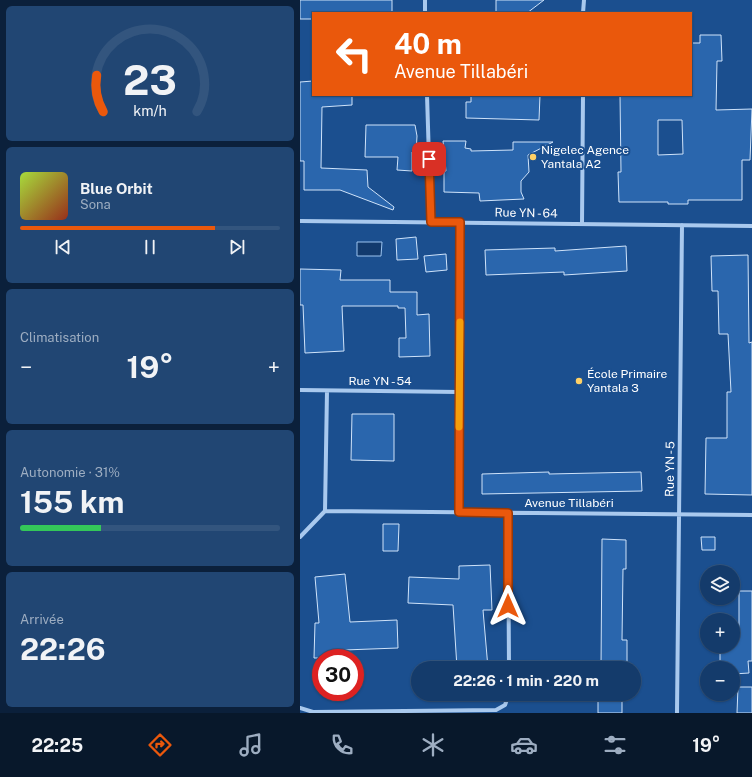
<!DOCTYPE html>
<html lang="fr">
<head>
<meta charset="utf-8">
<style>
  :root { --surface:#143b6b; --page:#214673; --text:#f1f3f6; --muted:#9dadc1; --line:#33557e; --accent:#ea580c }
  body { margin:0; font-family:"Public Sans",sans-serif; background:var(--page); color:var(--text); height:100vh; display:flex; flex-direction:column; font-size:15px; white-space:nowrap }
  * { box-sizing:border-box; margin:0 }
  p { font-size:13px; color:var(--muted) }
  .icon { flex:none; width:22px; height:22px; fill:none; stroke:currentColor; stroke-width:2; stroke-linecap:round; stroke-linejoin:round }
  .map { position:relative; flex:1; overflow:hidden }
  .sheet { display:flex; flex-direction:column; gap:6px; padding:6px; background:#0b203b; width:300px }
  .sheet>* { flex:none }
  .banner { position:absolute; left:12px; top:12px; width:380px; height:84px; border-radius:0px; box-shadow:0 1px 3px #0004,0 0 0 1px var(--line); background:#ea580c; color:#fff; overflow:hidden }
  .fabs { position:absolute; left:400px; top:565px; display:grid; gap:8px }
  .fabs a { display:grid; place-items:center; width:40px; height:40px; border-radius:50%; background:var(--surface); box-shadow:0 1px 3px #0004,0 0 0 1px var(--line); font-size:20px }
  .speed { position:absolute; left:12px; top:649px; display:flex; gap:8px; font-size:20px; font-weight:700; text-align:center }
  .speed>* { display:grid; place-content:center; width:52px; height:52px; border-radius:50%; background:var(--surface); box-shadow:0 1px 3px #0004,0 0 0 1px var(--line); line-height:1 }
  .speed .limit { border:6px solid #d22; background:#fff; color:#111 }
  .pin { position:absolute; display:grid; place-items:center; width:34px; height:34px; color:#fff; margin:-17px; border-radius:8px; box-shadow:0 2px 6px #0006 }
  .me { position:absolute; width:44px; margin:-22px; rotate:0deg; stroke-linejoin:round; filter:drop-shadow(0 0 3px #0008) }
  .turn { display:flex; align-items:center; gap:14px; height:84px; padding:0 16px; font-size:18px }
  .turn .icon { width:52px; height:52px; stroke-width:2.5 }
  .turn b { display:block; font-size:28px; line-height:34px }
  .big { font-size:30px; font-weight:700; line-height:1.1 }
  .sheet .card { flex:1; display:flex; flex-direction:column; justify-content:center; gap:6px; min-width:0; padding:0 14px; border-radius:6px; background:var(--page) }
  .sheet .dial { align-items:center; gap:0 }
  .dial svg { height:104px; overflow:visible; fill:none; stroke:var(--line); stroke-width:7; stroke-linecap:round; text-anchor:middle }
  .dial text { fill:var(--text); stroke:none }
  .song { display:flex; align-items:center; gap:12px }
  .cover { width:48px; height:48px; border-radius:6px; background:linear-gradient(135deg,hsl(80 70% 55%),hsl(10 70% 35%)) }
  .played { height:4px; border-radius:2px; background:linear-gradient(90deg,var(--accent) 75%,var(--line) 75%) }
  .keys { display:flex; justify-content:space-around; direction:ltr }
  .heat { display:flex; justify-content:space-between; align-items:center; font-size:22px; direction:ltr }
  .charge { height:6px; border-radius:3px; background:linear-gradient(90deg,#34c759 31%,var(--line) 0) }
  .trip { position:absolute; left:111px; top:661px; width:230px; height:40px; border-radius:20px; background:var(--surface); box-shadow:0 1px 3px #0004,0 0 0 1px var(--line); font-weight:700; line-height:40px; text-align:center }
  .tab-bar { display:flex; height:64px; justify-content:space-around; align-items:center; background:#08182b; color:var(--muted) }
  .tab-bar .icon { width:28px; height:28px }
  .tab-bar .current { color:var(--accent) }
  .tab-bar b { font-size:18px; color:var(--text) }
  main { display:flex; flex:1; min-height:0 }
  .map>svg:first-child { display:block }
  .water { fill:#123a6d; stroke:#9cc4f0 }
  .building { fill:#2a66ad; stroke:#cfe3fa; fill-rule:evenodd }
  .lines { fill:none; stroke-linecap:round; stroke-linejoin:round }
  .minor { stroke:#a9c9ee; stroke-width:4 }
  .route-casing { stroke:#983908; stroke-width:10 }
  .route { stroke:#ea580c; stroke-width:7 }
  .slow { stroke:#f59e0b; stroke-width:7 }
  .poi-dot { fill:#ffd166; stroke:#1b4f8f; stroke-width:1.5 }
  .labels { text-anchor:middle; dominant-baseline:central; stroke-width:4; stroke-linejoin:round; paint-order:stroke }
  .poi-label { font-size:12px; fill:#fff; stroke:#1b4f8f; text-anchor:start }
  .street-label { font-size:12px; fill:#fff; stroke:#1b4f8f }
</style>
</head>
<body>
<main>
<section class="sheet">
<div class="card dial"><svg viewBox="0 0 100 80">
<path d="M14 69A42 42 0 1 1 86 69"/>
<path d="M14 69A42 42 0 0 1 9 41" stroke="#ea580c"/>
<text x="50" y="56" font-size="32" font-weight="700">23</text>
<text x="50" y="72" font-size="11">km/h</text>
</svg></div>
<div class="card">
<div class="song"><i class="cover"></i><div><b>Blue Orbit</b><p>Sona</p></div></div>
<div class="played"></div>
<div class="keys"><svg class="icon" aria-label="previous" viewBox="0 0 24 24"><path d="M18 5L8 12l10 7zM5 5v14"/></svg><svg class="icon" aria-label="pause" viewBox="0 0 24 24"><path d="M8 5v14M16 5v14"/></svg><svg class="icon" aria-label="next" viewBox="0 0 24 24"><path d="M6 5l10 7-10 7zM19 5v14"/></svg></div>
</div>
<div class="card"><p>Climatisation</p>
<div class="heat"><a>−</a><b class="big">19°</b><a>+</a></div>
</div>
<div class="card"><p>Autonomie · 31%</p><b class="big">155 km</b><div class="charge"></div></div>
<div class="card"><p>Arrivée</p><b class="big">22:26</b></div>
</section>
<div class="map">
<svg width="452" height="713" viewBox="0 0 452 713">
  <rect width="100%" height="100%" fill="#1b4f8f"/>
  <path class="water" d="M57 242H82L81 256H57Z"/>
  <path class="building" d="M0 0H92V13H13V19H0Z
    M196 0H244L227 13H196Z
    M400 35H421L422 61H417L416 110 452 109 450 160H442V200H388V204H368V202H319L318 172H321L320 95H391V43H400ZM358 120H382L383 154 358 155Z
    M13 81V95H52V105L22 107 21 168 67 170 68 187 94 207 93 210 40 190H4V161H0V82Z
    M171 95H240L239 120 166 118V102H171Z
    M66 125H115L117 136 116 152H112V171L97 170 98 157H65Z
    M143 141H166L165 148 171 149V151L213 150V142H253L228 155 229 172 221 181V192L224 199 180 201 179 193 144 192V171H146Z
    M116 237 118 259 97 260 96 239Z
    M326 246 327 271 264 275V272L186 275 185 250 255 248V251Z
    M146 254 147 270 126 272 124 256Z
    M448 255 449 343 452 342V495L405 494 406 438H427V392H431L428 334H419L418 291H412L411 256Z
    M0 269 41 270 40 280H90V292H117V315L129 314 130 356 99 357V338H106L105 308H98V306H42L44 351 5 353 3 305H0Z
    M52 414H94V461L51 460Z
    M249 472V474L341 472 342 491 182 494V474Z
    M83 524H99L98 551H83Z
    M401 537H415V550H402Z
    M302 539 326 540V569H323L322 640H327V668H301Z
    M190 565 192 610H183L188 668H157L153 605 108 603 109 577 159 579V566Z
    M45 574 50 622 97 620 98 648 44 650V658H14L15 623H19L15 577Z
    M439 591H452V661H448L449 673 433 674V668H420V646H433V639H439Z
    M438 687H452V713H437Z
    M298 694H322V713H298Z"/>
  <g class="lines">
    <path class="minor" d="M125 13V0
      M283 13 284 0
      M127 95 131 222
      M0 221 452 226
      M282 224 283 95
      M0 390 159 392
      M25 511 27 391
      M159 512 160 222
      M208 513 209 668
      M0 537 25 511 452 515
      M0 708 13 712 196 710 205 705 209 694
      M377 713 382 225"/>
  </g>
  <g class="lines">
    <defs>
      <path id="route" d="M129 159 131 222H160L159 512 208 513V606"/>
    </defs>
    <use href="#route" class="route-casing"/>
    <use href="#route" class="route"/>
    <path class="slow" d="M159 427 160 322"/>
  </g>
  <g class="poi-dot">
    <circle cx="233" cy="157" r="4"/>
    <circle cx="279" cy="381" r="4"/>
  </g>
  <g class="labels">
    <g class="poi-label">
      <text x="241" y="150">Nigelec Agence<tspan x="241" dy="14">Yantala A2</tspan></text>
      <text x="287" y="374">École Primaire<tspan x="287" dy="14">Yantala 3</tspan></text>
    </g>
    <g class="street-label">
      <text transform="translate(226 213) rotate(1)">Rue YN - 64</text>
      <text x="80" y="381">Rue YN - 54</text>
      <text transform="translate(370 469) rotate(-89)">Rue YN - 5</text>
      <text x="269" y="503">Avenue Tillabéri</text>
    </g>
  </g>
</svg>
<div class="fabs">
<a><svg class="icon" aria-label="layers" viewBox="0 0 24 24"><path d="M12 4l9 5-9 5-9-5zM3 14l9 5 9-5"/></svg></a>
<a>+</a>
<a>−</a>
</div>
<div class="speed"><div class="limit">30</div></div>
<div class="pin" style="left:129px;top:159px;background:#d93025"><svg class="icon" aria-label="arrive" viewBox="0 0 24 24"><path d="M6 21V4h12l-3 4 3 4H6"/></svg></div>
<svg class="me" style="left:208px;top:606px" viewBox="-20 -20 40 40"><path d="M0-17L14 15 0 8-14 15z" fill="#ea580c" stroke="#fff" stroke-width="4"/></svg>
<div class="trip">22:26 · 1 min · 220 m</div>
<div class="banner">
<div class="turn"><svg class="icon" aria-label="left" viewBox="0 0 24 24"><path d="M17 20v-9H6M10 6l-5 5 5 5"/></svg><div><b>40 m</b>Avenue Tillabéri</div></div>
</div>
</div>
</main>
<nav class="tab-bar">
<b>22:25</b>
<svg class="icon current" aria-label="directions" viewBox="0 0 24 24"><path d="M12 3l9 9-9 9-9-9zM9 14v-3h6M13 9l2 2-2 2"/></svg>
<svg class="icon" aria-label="music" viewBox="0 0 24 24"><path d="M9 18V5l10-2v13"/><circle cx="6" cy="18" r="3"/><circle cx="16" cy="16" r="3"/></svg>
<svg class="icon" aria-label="phone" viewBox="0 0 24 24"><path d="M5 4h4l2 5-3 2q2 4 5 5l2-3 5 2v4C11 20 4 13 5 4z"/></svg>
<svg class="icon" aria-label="climate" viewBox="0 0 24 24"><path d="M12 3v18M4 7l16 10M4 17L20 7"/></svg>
<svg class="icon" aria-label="car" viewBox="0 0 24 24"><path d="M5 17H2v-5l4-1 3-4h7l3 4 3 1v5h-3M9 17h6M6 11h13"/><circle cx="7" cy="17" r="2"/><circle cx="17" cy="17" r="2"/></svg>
<svg class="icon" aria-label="filters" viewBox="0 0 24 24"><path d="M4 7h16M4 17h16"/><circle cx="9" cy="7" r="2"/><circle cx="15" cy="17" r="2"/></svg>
<b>19°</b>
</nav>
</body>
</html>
